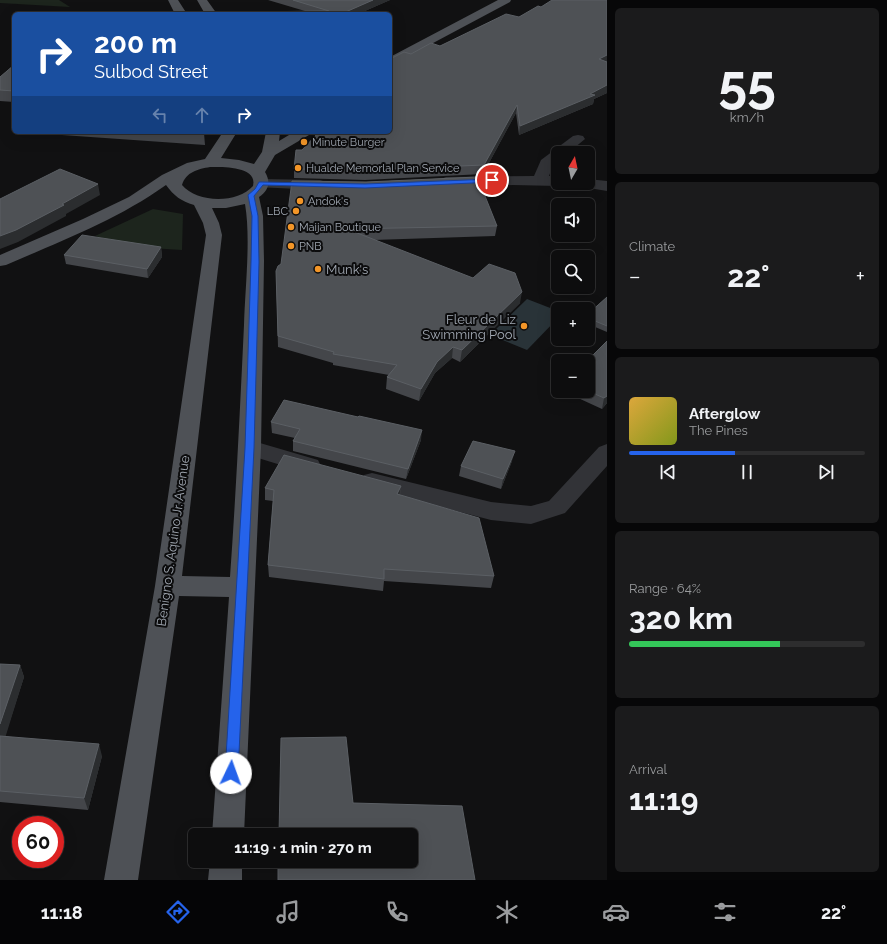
<!DOCTYPE html>
<html lang="en">
<head>
<meta charset="utf-8">
<style>
  :root { --surface:#0d0d0e; --page:#1b1b1c; --text:#f1f3f6; --muted:#9a9c9e; --line:#2d2d2e; --accent:#2563eb }
  body { margin:0; font-family:Raleway,sans-serif; background:var(--page); color:var(--text); height:100vh; display:flex; flex-direction:column; font-size:15px; white-space:nowrap }
  * { box-sizing:border-box; margin:0 }
  p { font-size:13px; color:var(--muted) }
  .icon { flex:none; width:22px; height:22px; fill:none; stroke:currentColor; stroke-width:2; stroke-linecap:round; stroke-linejoin:round }
  .map { position:relative; flex:1; overflow:hidden }
  .side { display:flex; flex-direction:column; gap:8px; padding:8px; background:#070708; width:280px }
  .side>* { flex:none }
  .top-card { position:absolute; left:12px; top:12px; width:380px; height:122px; border-radius:6px; box-shadow:0 4px 16px #0002,0 0 0 1px var(--line); background:#1a4fa0; color:#fff; overflow:hidden }
  .needle { width:26px; rotate:9deg }
  .buttons { position:absolute; left:551px; top:146px; display:grid; gap:8px }
  .buttons a { display:grid; place-items:center; width:44px; height:44px; border-radius:6px; background:var(--surface); box-shadow:0 4px 16px #0002,0 0 0 1px var(--line); font-size:20px }
  .speed { position:absolute; left:12px; top:816px; display:flex; gap:8px; font-size:20px; font-weight:700; text-align:center }
  .speed>* { display:grid; place-content:center; width:52px; height:52px; border-radius:50%; background:var(--surface); box-shadow:0 4px 16px #0002,0 0 0 1px var(--line); line-height:1 }
  .speed .limit { border:6px solid #d22; background:#fff; color:#111 }
  .pin { position:absolute; display:grid; place-items:center; width:34px; height:34px; color:#fff; margin:-17px; border:2px solid #fff; border-radius:50%; box-shadow:0 1px 4px #0007 }
  .me { position:absolute; width:44px; margin:-22px; rotate:3deg; stroke-linejoin:round; filter:drop-shadow(0 0 3px #0008) }
  .turn { display:flex; align-items:center; gap:14px; height:84px; padding:0 16px; font-size:18px }
  .turn .icon { width:52px; height:52px; stroke-width:2.5 }
  .turn b { display:block; font-size:28px; line-height:34px }
  .lanes { display:flex; align-items:center; height:38px; padding:0 16px; background:#0003; justify-content:center; gap:20px; direction:ltr }
  .lanes .off { opacity:.35 }
  .big { font-size:30px; font-weight:700; line-height:1.1 }
  .side .widget { flex:1; display:flex; flex-direction:column; justify-content:center; gap:6px; min-width:0; padding:0 14px; border-radius:6px; background:var(--page) }
  .side .dial { align-items:center; gap:0 }
  .dial b { font-size:52px; line-height:1 }
  .song { display:flex; align-items:center; gap:12px }
  .cover { width:48px; height:48px; border-radius:6px; background:linear-gradient(135deg,hsl(40 70% 55%),hsl(70 70% 35%)) }
  .played { height:4px; border-radius:2px; background:linear-gradient(90deg,var(--accent) 45%,var(--line) 45%) }
  .keys { display:flex; justify-content:space-around; direction:ltr }
  .heat { display:flex; justify-content:space-between; align-items:center; font-size:22px; direction:ltr }
  .charge { height:6px; border-radius:3px; background:linear-gradient(90deg,#34c759 64%,var(--line) 0) }
  .trip { position:absolute; left:188px; top:828px; width:230px; height:40px; border-radius:6px; background:var(--surface); box-shadow:0 4px 16px #0002,0 0 0 1px var(--line); font-weight:700; line-height:40px; text-align:center }
  .dock { display:flex; height:64px; justify-content:space-around; align-items:center; background:#050506; color:var(--muted) }
  .dock .icon { width:28px; height:28px }
  .dock .selected { color:var(--accent) }
  .dock b { font-size:18px; color:var(--text) }
  main { display:flex; flex:1; min-height:0 }
  .map>svg:first-child { display:block }
  .green { fill:#1d251d }
  .water { fill:#293338 }
  .lines { fill:none; stroke-linecap:round; stroke-linejoin:round }
  .minor { fill:#323337; fill-rule:evenodd }
  .major { fill:#4e5156; fill-rule:evenodd }
  .wall { fill:#44464a }
  .shaded-wall { fill:#2b2d2f }
  .building { fill:#4e5155; stroke:#5b5f64 }
  .route { fill:#2563eb; stroke:#184099 }
  .poi-dot { fill:#f39628; stroke:#0c0c0d; stroke-width:1.5 }
  .labels { text-anchor:middle; dominant-baseline:central; stroke-width:4; stroke-linejoin:round; paint-order:stroke }
  .far-poi-label { font-size:11px; fill:#a2a9b3; stroke:#0c0c0d; text-anchor:start }
  .poi-label { font-size:13px; fill:#a2a9b3; stroke:#0c0c0d; text-anchor:start }
  .street-label { font-size:13px; fill:#a2a9b3; stroke:#0c0c0d }
</style>
</head>
<body>
<main>
<div class="map">
<svg width="607" height="880" viewBox="0 0 607 880">
  <rect width="100%" height="100%" fill="#111112"/>
  <path class="green" d="M0 0H59L70 7 0 3Z
    M153 209 183 214 182 250 134 247 95 236Z"/>
  <path class="water" d="M527 299 558 311V318L527 350 490 335Z"/>
  <g class="lines">
    <path class="minor" d="M578 135 583 136 585 139 568 153H558V161L553 165 549 176H558V183H564L563 184 558 186 513 185 446 187 441 185 438 182 441 179 446 177 534 176 541 160 573 136Z
      M261 179 320 180 326 182 328 185 326 188 320 190 256 187 253 184 256 181Z
      M588 179 607 181V191L577 186 574 183H588Z
      M250 440 318 460 321 466 318 472 310 474 242 453 239 448 242 443Z
      M607 444V466L565 513 531 524 491 520 364 487 360 481 364 475 372 473 491 502 531 506 549 501 599 447Z"/>
    <path class="major" d="M168 0H178L187 14H175Z
      M197 0H207L217 14H205Z
      M498 0H511L510 2 390 66V57Z
      M223 132H237L221 158 239 160 254 164 262 152 266 132H280L279 141 294 132H311L309 135 275 155 265 172C271 182 269 190 259 197L263 216 264 261 261 448 244 835H212L229 597 179 596 138 880H104L155 586 206 235 203 223 194 205C181 201 174 196 166 185 117 220 61 241 6 265L0 266V255L83 219 129 197 162 175 187 163 205 159ZM210 167C222 167 258 166 253 186 237 204 197 203 182 185 186 172 198 169 210 167ZM245 204C251 239 245 288 244 325 240 409 236 493 230 577L182 576 222 235 219 223 212 208H226Z
      M210 861H242V880H208Z"/>
  </g>
  <path class="wall" d="M268 0H390L358 14H244V12L305 11Z
    M607 0V93L594 99 593 104 519 135 516 113 483 174 365 180 294 178V169L302 150 390 132V59L411 54 440 46 519 17 541 7Z
    M14 65V102L0 101V77Z
    M62 132H202L204 133 205 145 62 135Z
    M477 177V181L497 226 495 236 373 240 520 303 460 362 452 358 435 373 419 401 386 389 387 377 389 375 333 365V363L278 347 276 271 281 264 366 182Z
    M161 247 162 257 148 278 66 264 64 255Z
    M607 297V332L588 324V314Z
    M607 341V403L602 409 565 392V391H588Z
    M271 422 421 440 406 479 293 451V441L295 438 272 433Z
    M512 461 501 489 459 476 461 466Z
    M401 486 400 495 494 576 491 588 384 581 383 591 269 577 268 565 273 501 265 500V488Z
    M0 664 20 665 24 677 5 736 102 756 88 810 0 802Z"/>
  <path class="shaded-wall" d="M373 0H390L358 14H341Z
    M607 55V62L599 59Z
    M607 85V93L594 99 593 104 519 135 520 126Z
    M517 105 516 113 483 174 484 165Z
    M477 177 476 188 470 181Z
    M98 184 100 195 66 214V216L18 242 0 249V236Z
    M161 247 162 257 148 278 147 269Z
    M522 292 520 303 460 362 462 350Z
    M453 347 452 358 435 373 419 401 421 389 437 362Z
    M607 396V403L602 409 604 398Z
    M422 430 421 440 406 479 408 469Z
    M515 451 512 461 501 489 503 479Z
    M401 486 399 498 397 494Z
    M20 665 24 677 2 748 0 744V724Z
    M99 744 102 756 88 810 84 798Z"/>
  <path class="building" d="M293 0H373L341 14H245L244 12 329 11Z
    M552 0H607V55L599 59 607 62V85L590 94 595 95 520 126 517 105 484 165 365 170 294 169 296 150H302L319 132H390V53V59L404 52 411 54 431 43 440 46 506 14 519 17 538 6 541 7Z
    M14 65V91L0 90V77Z
    M187 132H202L204 133Z
    M60 169 98 184 62 204 64 205 16 230 0 236V199Z
    M477 177 470 181H479L497 226 347 229 473 278 489 264 515 273 522 292 462 350 453 347 437 362 421 389 387 377 397 365 333 354 334 352 278 336 276 271 278 266 281 264 292 181 366 182Z
    M82 235 161 247 147 269 64 255Z
    M607 297V326L588 318V314Z
    M607 341V396L604 398 588 391V361H587Z
    M284 400 358 417 359 416 422 430 408 469 293 441 300 429 271 422Z
    M473 441 515 451 503 479 461 466Z
    M284 455 401 486 397 494 479 518 494 576 384 569V579L268 565 274 490 265 488Z
    M0 664 20 665 0 724Z
    M0 736 99 744 84 798 0 791Z
    M346 737 353 803 462 806 475 880H278V861H411V835H279L281 738Z"/>
  <path class="route" d="M492 179 495 180 494 182 365 188 263 185 254 196 258 216 259 262 254 448 238 773 236 777 231 779 227 777 225 773 245 448 251 262 252 216 248 195 255 189 259 182H261L365 184Z"/>
  <g class="poi-dot">
    <circle cx="304" cy="142" r="4"/>
    <circle cx="298" cy="168" r="4"/>
    <circle cx="300" cy="201" r="4"/>
    <circle cx="296" cy="211" r="4"/>
    <circle cx="291" cy="227" r="4"/>
    <circle cx="291" cy="246" r="4"/>
    <circle cx="318" cy="269" r="4"/>
    <circle cx="524" cy="326" r="4"/>
  </g>
  <g class="labels">
    <g class="far-poi-label">
      <text x="312" y="142">Minute Burger</text>
      <text x="306" y="168">Hualde Memorlal Plan Service</text>
      <text x="308" y="201">Andok's</text>
      <text x="288" y="211" text-anchor="end">LBC</text>
      <text x="299" y="227">Maijan Boutique</text>
      <text x="299" y="246">PNB</text>
    </g>
    <g class="poi-label">
      <text x="326" y="269">Munk's</text>
      <text x="516" y="319" text-anchor="end">Fleur de Liz<tspan x="516" dy="15">Swimming Pool</tspan></text>
    </g>
    <g class="street-label">
      <text transform="translate(173 541) rotate(-82)">Benigno S. Aquino Jr. Avenue</text>
    </g>
  </g>
</svg>
<div class="buttons">
<a><svg class="needle" viewBox="-14 -14 28 28"><path d="M0-13l5 13h-10z" fill="#e53935"/><path d="M0 13l5-13h-10z" fill="#9a9c9e"/></svg></a>
<a><svg class="icon" aria-label="sound" viewBox="0 0 24 24"><path d="M4 9h4l5-4v14l-5-4H4zM17 9q2 3 0 6"/></svg></a>
<a><svg class="icon" aria-label="search" viewBox="0 0 24 24"><circle cx="10" cy="10" r="6"/><path d="M15 15l6 6"/></svg></a>
<a>+</a>
<a>−</a>
</div>
<div class="speed"><div class="limit">60</div></div>
<div class="pin" style="left:492px;top:180px;background:#d93025"><svg class="icon" aria-label="arrive" viewBox="0 0 24 24"><path d="M6 21V4h12l-3 4 3 4H6"/></svg></div>
<svg class="me" style="left:231px;top:773px" viewBox="-20 -20 40 40"><circle r="19" fill="#fff"/><path d="M0-13L10 11 0 6-10 11z" fill="#2563eb"/></svg>
<div class="trip">11:19 · 1 min · 270 m</div>
<div class="top-card">
<div class="turn"><svg class="icon" aria-label="right" viewBox="0 0 24 24"><path d="M7 20v-9h11M14 6l5 5-5 5"/></svg><div><b>200 m</b>Sulbod Street</div></div>
<div class="lanes"><svg class="icon off" aria-label="left" viewBox="0 0 24 24"><path d="M17 20v-9H6M10 6l-5 5 5 5"/></svg><svg class="icon off" aria-label="ahead" viewBox="0 0 24 24"><path d="M12 20V5M6 11l6-6 6 6"/></svg><svg class="icon" aria-label="right" viewBox="0 0 24 24"><path d="M7 20v-9h11M14 6l5 5-5 5"/></svg></div>
</div>
</div>
<section class="side">
<div class="widget dial"><b>55</b><p>km/h</p></div>
<div class="widget"><p>Climate</p>
<div class="heat"><a>−</a><b class="big">22°</b><a>+</a></div>
</div>
<div class="widget">
<div class="song"><i class="cover"></i><div><b>Afterglow</b><p>The Pines</p></div></div>
<div class="played"></div>
<div class="keys"><svg class="icon" aria-label="previous" viewBox="0 0 24 24"><path d="M18 5L8 12l10 7zM5 5v14"/></svg><svg class="icon" aria-label="pause" viewBox="0 0 24 24"><path d="M8 5v14M16 5v14"/></svg><svg class="icon" aria-label="next" viewBox="0 0 24 24"><path d="M6 5l10 7-10 7zM19 5v14"/></svg></div>
</div>
<div class="widget"><p>Range · 64%</p><b class="big">320 km</b><div class="charge"></div></div>
<div class="widget"><p>Arrival</p><b class="big">11:19</b></div>
</section>
</main>
<nav class="dock">
<b>11:18</b>
<svg class="icon selected" aria-label="directions" viewBox="0 0 24 24"><path d="M12 3l9 9-9 9-9-9zM9 14v-3h6M13 9l2 2-2 2"/></svg>
<svg class="icon" aria-label="music" viewBox="0 0 24 24"><path d="M9 18V5l10-2v13"/><circle cx="6" cy="18" r="3"/><circle cx="16" cy="16" r="3"/></svg>
<svg class="icon" aria-label="phone" viewBox="0 0 24 24"><path d="M5 4h4l2 5-3 2q2 4 5 5l2-3 5 2v4C11 20 4 13 5 4z"/></svg>
<svg class="icon" aria-label="climate" viewBox="0 0 24 24"><path d="M12 3v18M4 7l16 10M4 17L20 7"/></svg>
<svg class="icon" aria-label="car" viewBox="0 0 24 24"><path d="M5 17H2v-5l4-1 3-4h7l3 4 3 1v5h-3M9 17h6M6 11h13"/><circle cx="7" cy="17" r="2"/><circle cx="17" cy="17" r="2"/></svg>
<svg class="icon" aria-label="filters" viewBox="0 0 24 24"><path d="M4 7h16M4 17h16"/><circle cx="9" cy="7" r="2"/><circle cx="15" cy="17" r="2"/></svg>
<b>22°</b>
</nav>
</body>
</html>
